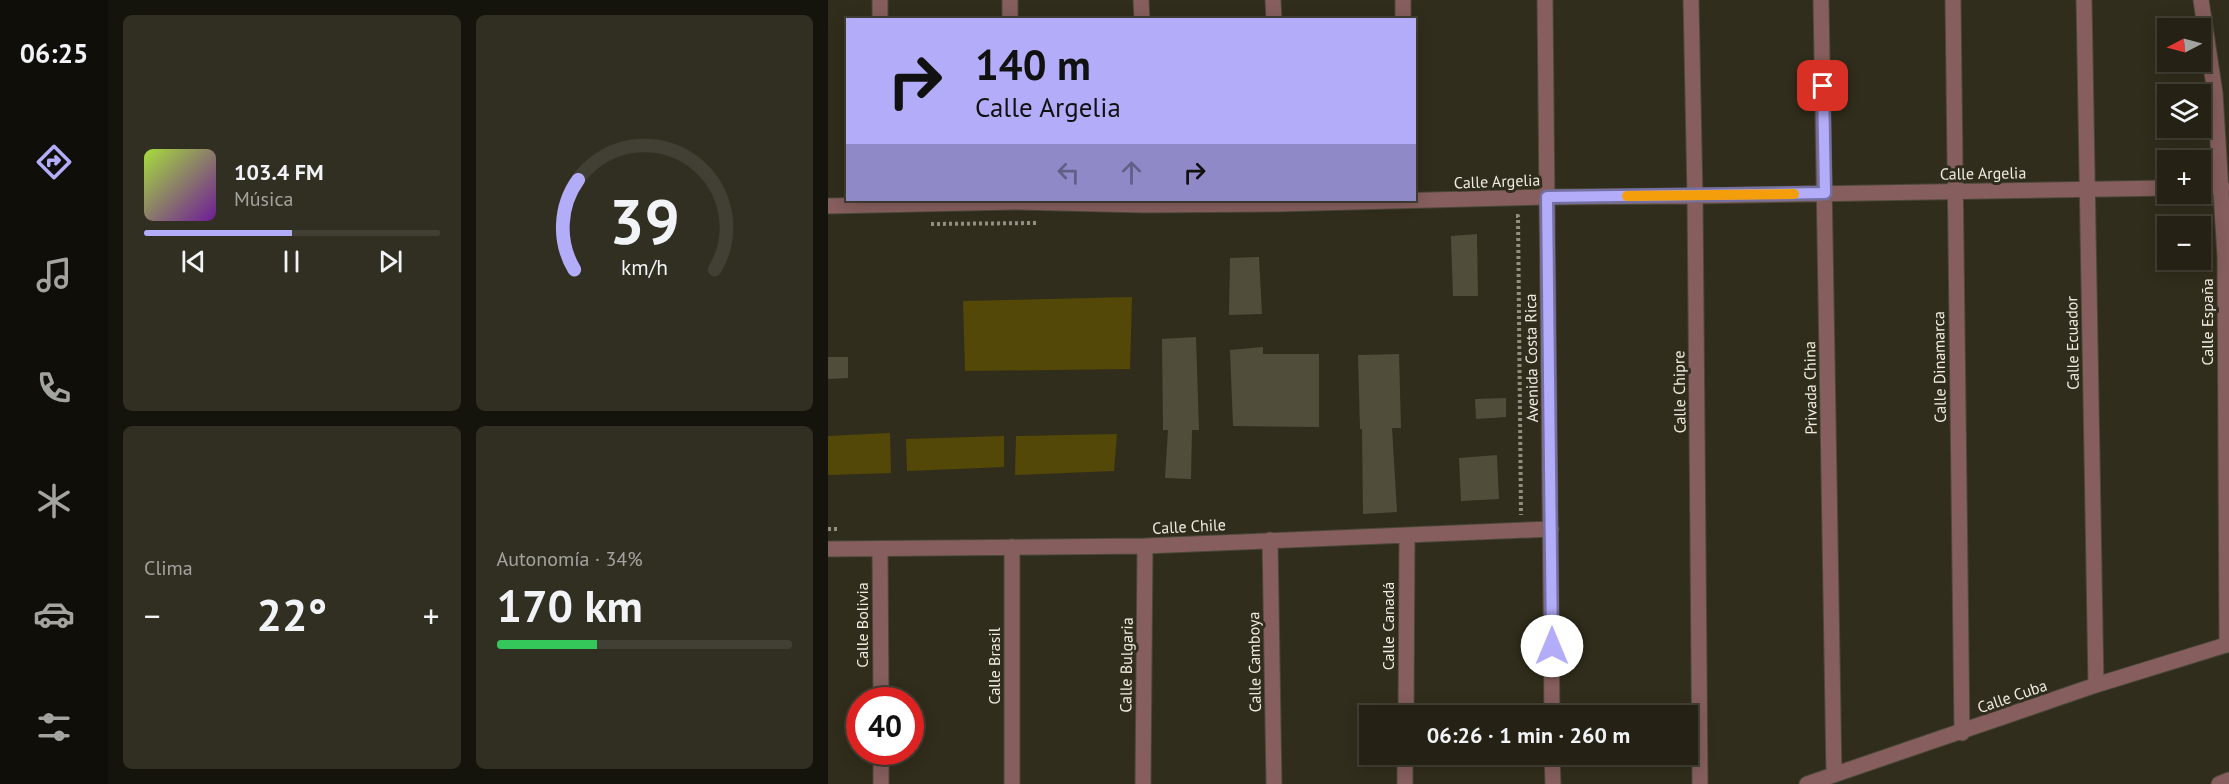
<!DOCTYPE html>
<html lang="es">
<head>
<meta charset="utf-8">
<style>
  :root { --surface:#252215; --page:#312f22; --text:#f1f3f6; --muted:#a3a4a0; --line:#423f34; --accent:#b3adf9 }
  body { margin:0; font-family:"PT Sans",sans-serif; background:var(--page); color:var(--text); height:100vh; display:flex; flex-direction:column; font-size:22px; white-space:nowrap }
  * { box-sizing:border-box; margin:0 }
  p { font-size:20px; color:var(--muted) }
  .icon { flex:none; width:33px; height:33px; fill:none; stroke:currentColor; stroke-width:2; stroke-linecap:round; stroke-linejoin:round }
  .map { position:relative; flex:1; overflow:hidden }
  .panel { display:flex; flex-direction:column; gap:15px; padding:15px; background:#14130c; width:720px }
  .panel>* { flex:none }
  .hud { position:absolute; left:18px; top:18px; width:570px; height:183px; border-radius:0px; box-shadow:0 3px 15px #0003,0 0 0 2px var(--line); background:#b3adf9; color:#111; overflow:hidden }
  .needle { width:39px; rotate:264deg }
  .fabs { position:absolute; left:1329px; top:18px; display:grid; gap:12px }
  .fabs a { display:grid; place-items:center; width:54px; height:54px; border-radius:0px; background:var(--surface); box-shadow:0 3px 15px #0003,0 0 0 2px var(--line); font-size:30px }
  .speed { position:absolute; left:18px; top:687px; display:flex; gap:12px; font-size:30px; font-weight:700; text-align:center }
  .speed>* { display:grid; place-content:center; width:78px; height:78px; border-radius:50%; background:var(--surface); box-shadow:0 3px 15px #0003,0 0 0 2px var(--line); line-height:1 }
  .speed .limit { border:9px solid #d22; background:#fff; color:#111 }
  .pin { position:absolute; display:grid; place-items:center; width:51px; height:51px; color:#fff; margin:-26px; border-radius:12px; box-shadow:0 3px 9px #0006 }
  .me { position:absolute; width:66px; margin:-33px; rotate:0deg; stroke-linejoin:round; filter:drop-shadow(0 0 4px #0008) }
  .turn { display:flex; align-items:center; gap:21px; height:126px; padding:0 30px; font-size:27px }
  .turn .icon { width:78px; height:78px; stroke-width:2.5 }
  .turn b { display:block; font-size:42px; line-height:51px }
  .lanes { display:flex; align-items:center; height:57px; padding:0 30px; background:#0003; justify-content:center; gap:30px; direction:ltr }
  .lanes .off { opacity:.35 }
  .big { font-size:45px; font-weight:800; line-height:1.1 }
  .panel .tile { flex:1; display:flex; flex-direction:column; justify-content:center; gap:9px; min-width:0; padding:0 21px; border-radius:9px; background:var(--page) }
  .panel .dial { align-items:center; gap:0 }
  .dial svg { height:156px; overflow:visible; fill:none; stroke:var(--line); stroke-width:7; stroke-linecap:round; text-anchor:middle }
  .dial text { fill:var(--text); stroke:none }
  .song { display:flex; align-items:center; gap:18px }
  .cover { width:72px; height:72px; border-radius:9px; background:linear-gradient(135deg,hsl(80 70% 55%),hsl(280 70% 35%)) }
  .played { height:6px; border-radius:3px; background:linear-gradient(90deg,var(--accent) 50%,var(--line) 50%) }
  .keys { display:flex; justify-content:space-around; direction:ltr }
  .heat { display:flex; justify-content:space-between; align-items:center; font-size:33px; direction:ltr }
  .charge { height:9px; border-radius:4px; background:linear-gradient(90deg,#34c759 34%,var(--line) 0) }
  .panel .tiles { flex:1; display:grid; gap:15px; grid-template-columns:repeat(2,1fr) }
  .trip { position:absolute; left:531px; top:705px; width:339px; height:60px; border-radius:0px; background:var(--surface); box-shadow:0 3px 15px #0003,0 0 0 2px var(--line); font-weight:800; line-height:60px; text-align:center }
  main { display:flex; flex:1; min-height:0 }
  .tab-bar { display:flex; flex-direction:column; width:108px; justify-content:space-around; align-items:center; background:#0f0e08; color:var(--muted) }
  .tab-bar .icon { width:42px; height:42px }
  .tab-bar .current { color:var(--accent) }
  .tab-bar b { font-size:27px; color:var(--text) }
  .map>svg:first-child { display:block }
  .green { fill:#534807 }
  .building { fill:#514d3b }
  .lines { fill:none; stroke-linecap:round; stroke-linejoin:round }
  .minor-casing { stroke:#4b4838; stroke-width:17 }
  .path { stroke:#928f82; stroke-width:4; stroke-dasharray:3 3; stroke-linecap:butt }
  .minor { stroke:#855e5d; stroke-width:15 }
  .route-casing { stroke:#7470a2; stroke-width:15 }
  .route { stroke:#b3adf9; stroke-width:10 }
  .slow { stroke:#f59e0b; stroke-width:10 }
  .labels { text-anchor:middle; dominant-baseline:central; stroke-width:6; stroke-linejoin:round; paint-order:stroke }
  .street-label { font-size:16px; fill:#eeece1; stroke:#312d1c }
</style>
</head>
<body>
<main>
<nav class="tab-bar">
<b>06:25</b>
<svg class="icon current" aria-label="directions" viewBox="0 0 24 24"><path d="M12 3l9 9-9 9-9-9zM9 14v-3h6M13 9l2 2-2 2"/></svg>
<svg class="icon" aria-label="music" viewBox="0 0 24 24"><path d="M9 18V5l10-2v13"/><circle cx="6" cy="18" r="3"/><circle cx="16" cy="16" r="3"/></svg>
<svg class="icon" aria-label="phone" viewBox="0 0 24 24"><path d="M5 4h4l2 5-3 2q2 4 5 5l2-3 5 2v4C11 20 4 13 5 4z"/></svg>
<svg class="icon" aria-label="climate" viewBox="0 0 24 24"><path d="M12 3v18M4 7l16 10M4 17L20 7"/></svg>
<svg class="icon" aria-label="car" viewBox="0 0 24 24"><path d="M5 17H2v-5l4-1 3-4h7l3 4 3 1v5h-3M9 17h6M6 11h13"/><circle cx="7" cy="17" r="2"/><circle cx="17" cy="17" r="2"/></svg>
<svg class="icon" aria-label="filters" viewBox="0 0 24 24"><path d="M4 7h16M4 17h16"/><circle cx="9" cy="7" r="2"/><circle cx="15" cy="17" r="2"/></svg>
</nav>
<section class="panel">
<div class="tiles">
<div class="tile">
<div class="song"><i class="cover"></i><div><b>103.4 FM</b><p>Música</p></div></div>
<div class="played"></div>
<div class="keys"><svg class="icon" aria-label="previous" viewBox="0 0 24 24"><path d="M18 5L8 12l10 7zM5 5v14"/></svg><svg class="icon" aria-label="pause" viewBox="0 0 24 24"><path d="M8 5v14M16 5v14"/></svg><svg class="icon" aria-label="next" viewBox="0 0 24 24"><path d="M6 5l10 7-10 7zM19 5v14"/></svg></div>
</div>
<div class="tile dial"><svg viewBox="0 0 100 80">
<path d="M14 69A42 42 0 1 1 86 69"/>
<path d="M14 69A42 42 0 0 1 16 23" stroke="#b3adf9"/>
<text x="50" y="56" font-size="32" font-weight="700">39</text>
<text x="50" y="72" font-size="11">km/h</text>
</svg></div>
<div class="tile"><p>Clima</p>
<div class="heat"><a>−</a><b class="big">22°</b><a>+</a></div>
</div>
<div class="tile"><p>Autonomía · 34%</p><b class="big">170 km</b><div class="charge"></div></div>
</div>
</section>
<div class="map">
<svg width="1401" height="784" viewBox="0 0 1401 784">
  <rect width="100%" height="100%" fill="#312d1c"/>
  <path class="green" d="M304 297 302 369 137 371 135 301Z
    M62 433 63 473 0 475V436Z
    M289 434 286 471 187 475 188 436Z
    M176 436V467L79 471 78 439Z"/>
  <path class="building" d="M649 234 650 296H625L623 236Z
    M431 257 434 314 401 315 402 258Z
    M368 337 371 430H364L363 479 337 478 340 430H335L334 339Z
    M435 347V354H491V427L405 426 402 350Z
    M571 354 573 428H564L569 512 535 514 534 429H532L530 355Z
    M0 357H20V378L0 379Z
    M678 398V417L648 419 647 399Z
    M669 455 671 499 633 501 631 458Z"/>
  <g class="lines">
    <defs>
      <path id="minor" d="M52 0V20
        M182 0V20
        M313 0 314 20
        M445 0 446 20
        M575 0V20
        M717 0 724 716
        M863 0 867 196 872 784
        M993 0 1006 775
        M1125 0 1134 733
        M1256 0 1268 685
        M1373 0 1387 93 1397 257 1399 645
        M1372 187H1394
        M0 206 186 202 316 205 449 204 719 197 867 196 1340 188
        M442 540 446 784
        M0 549 317 546 723 529
        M52 550 53 700
        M578 716 579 537
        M53 752V784
        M724 754 725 784
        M184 784V547
        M315 784 317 546
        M577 784V754
        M979 784 1268 685 1401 644
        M1391 784 1401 780"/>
    </defs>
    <use href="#minor" class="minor-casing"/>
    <path class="path" d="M688 216H690L693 515
      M103 224 209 223
      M0 529H9"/>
    <use href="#minor" class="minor"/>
  </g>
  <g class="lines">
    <defs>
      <path id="route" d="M724 646 719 197 997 193 995 86"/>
    </defs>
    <use href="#route" class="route-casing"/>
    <use href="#route" class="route"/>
    <path class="slow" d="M799 196 966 194"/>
  </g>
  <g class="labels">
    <g class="street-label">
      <text transform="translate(1155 173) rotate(-1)">Calle Argelia</text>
      <text transform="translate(669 181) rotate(-2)">Calle Argelia</text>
      <text transform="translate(1379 322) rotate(-90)">Calle España</text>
      <text transform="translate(1244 343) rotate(-91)">Calle Ecuador</text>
      <text transform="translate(703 358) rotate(-91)">Avenida Costa Rica</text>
      <text transform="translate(1111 367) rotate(-91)">Calle Dinamarca</text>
      <text transform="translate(982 388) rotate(-91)">Privada China</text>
      <text transform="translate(851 392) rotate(-91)">Calle Chipre</text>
      <text transform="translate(361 526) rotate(-3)">Calle Chile</text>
      <text transform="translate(34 625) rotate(-90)">Calle Bolivia</text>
      <text transform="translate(560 626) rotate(-90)">Calle Canadá</text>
      <text transform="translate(426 662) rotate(-91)">Calle Camboya</text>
      <text transform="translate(298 665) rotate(-89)">Calle Bulgaria</text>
      <text transform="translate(166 666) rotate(-90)">Calle Brasil</text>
      <text transform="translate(1184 696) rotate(-19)">Calle Cuba</text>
    </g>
  </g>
</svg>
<div class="fabs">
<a><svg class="needle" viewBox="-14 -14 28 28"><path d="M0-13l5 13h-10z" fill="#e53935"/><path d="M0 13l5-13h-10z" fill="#a3a4a0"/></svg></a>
<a><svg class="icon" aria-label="layers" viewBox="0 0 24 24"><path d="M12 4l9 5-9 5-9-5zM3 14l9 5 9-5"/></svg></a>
<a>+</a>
<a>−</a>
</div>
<div class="speed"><div class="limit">40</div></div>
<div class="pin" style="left:995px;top:86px;background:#d93025"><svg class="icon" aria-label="arrive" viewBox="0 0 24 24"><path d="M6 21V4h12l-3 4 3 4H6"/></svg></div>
<svg class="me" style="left:724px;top:646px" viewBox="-20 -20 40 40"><circle r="19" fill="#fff"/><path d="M0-13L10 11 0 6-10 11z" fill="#b3adf9"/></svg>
<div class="trip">06:26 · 1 min · 260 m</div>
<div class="hud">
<div class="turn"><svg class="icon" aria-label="right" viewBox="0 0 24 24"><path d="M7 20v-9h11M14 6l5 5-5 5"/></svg><div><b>140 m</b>Calle Argelia</div></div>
<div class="lanes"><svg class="icon off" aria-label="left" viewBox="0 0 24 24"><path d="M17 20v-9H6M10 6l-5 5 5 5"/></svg><svg class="icon off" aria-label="ahead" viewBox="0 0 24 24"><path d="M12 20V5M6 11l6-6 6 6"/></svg><svg class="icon" aria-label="right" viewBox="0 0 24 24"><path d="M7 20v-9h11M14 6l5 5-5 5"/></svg></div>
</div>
</div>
</main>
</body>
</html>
